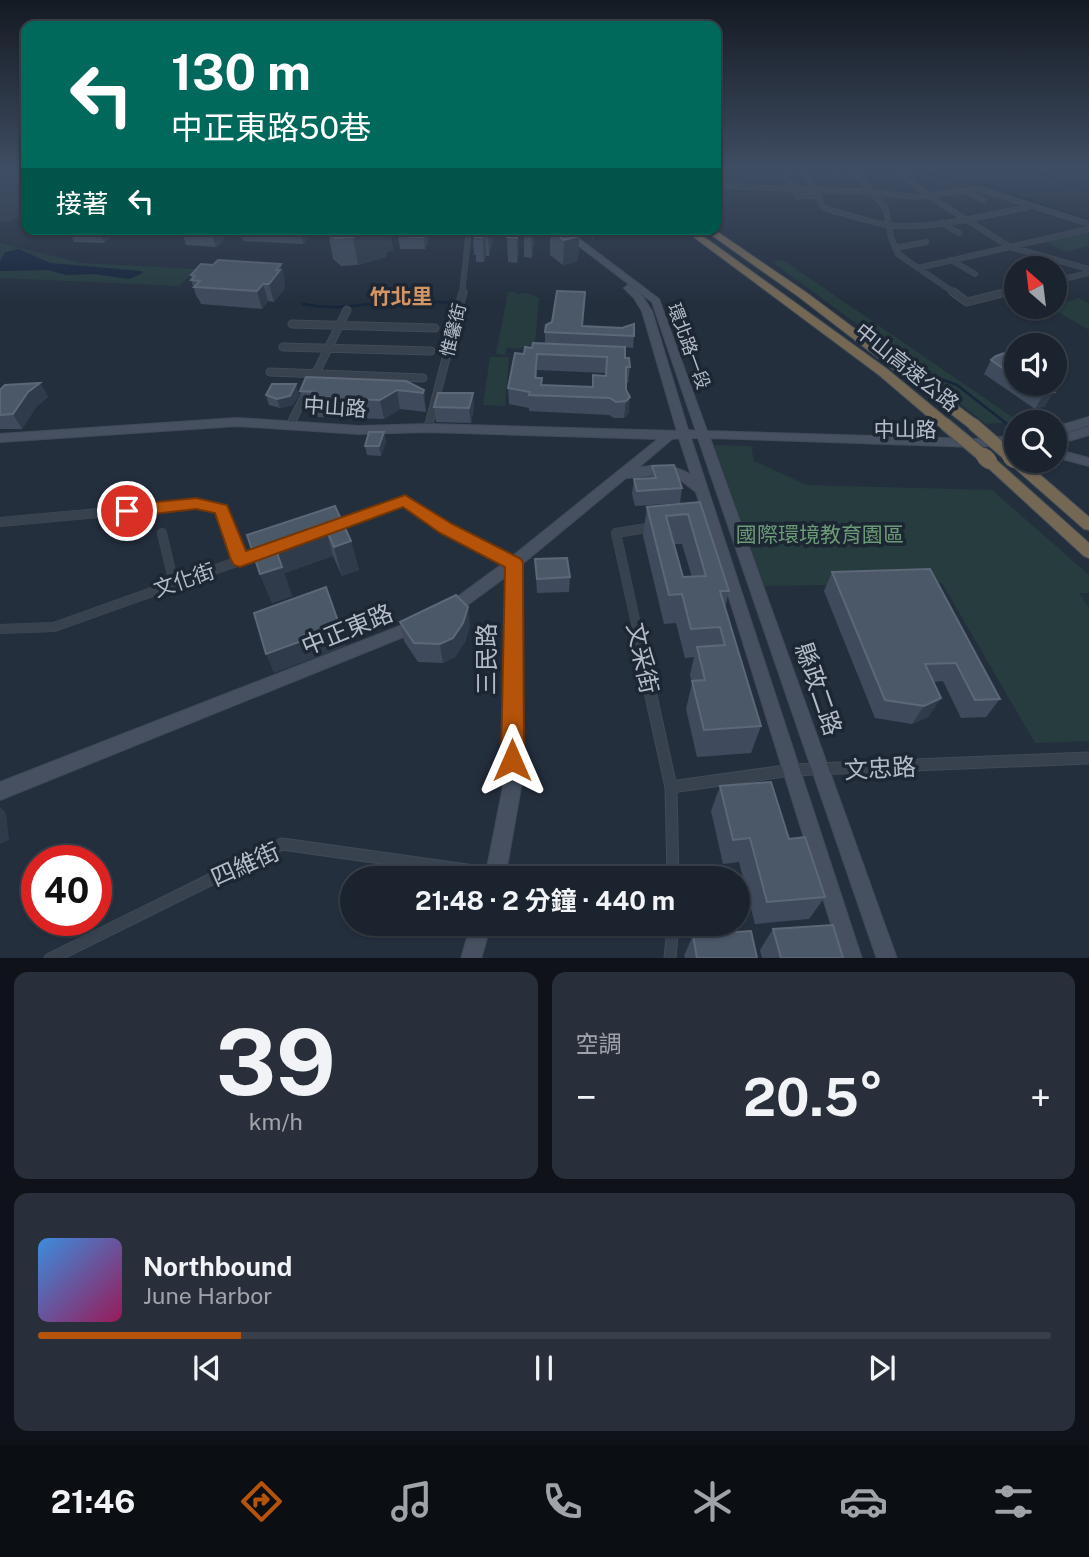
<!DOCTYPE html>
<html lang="zh-TW">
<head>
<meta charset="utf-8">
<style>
  :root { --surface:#1b232e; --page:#282f3a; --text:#f1f3f6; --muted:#a0a4aa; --line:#39404a; --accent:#b45309 }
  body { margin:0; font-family:"Public Sans","Noto Sans TC",sans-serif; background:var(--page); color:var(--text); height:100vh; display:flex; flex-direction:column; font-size:26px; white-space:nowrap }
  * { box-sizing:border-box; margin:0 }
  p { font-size:23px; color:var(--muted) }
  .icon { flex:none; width:38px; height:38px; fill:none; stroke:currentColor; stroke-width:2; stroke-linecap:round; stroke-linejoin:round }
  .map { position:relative; height:958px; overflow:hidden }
  .side { display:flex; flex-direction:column; gap:14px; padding:14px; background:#0f1319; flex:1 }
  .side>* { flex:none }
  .top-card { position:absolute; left:21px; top:21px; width:700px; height:214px; border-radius:14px; box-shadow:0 2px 5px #0004,0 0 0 2px var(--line); background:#00695c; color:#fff; overflow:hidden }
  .needle { width:46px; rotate:332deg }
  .tools { position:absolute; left:1004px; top:256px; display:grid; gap:14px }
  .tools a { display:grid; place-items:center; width:63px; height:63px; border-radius:50%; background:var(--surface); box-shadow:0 2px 5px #0004,0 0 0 2px var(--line); font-size:35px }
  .speed { position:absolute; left:21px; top:845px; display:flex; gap:14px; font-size:35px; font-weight:700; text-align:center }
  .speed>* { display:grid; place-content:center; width:91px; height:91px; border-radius:50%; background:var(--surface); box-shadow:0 2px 5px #0004,0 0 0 2px var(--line); line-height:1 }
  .speed .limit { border:10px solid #d22; background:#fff; color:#111 }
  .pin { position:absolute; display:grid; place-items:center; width:60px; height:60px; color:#fff; margin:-30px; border:4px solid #fff; border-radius:50%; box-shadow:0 2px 7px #0007 }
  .me { position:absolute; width:77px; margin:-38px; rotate:0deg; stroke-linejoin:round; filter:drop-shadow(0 0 5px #0008) }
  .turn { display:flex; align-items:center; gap:24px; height:147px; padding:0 35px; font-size:32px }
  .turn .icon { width:91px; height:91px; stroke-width:2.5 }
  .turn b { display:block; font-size:49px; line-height:60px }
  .then { display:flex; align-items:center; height:66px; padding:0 35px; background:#0003; gap:14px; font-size:26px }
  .big { font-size:52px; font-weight:700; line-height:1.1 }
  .side .tile { flex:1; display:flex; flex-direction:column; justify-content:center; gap:10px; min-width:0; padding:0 24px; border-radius:14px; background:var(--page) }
  .side .dial { align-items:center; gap:0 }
  .dial b { font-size:91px; line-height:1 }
  .song { display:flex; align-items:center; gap:21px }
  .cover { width:84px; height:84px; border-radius:10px; background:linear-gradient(135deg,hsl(210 70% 55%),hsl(330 70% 35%)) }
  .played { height:7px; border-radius:4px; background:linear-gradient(90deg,var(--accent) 20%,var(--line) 20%) }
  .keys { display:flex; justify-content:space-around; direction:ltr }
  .heat { display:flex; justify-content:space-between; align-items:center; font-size:38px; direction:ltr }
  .side .tiles { flex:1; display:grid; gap:14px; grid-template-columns:1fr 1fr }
  .tile:last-child { grid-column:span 2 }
  .trip { position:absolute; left:340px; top:866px; width:410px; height:70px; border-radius:35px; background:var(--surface); box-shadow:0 2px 5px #0004,0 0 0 2px var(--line); font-weight:700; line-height:70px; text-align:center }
  .tabs { display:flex; height:112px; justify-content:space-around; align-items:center; background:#0b0e12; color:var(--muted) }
  .tabs .icon { width:49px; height:49px }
  .tabs .current { color:var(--accent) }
  .tabs b { font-size:32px; color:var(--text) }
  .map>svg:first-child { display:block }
  .green { fill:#263c3f }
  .water { fill:#17263c }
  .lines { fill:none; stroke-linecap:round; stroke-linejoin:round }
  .stream-far1 { stroke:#17263c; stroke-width:2 }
  .stream { stroke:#17263c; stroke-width:2.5 }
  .street-far3-casing { stroke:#414a57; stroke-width:6 }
  .street-far2-casing { stroke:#414a57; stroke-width:9 }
  .street-far1-casing { stroke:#414a57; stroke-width:10 }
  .street-casing { stroke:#414a57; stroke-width:13 }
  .secondary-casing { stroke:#414a57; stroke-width:2 }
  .highway-casing { stroke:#434c59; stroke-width:2 }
  .street-far3 { stroke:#38414e; stroke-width:5 }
  .street-far2 { stroke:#38414e; stroke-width:7 }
  .street-far1 { stroke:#38414e; stroke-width:9 }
  .street { stroke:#38414e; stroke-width:11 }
  .secondary { fill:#465061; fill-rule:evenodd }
  .highway { fill:#746855; fill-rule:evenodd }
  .highway-bridge-far1-casing { stroke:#434c59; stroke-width:14; stroke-linecap:butt }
  .highway-bridge-casing { stroke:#434c59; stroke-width:18; stroke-linecap:butt }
  .highway-bridge-far1 { stroke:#746855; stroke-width:12 }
  .highway-bridge { stroke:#746855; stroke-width:16 }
  .wall { fill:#3f4b5c; fill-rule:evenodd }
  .shaded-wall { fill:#2f3b4b }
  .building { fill:#4b5868; stroke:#5c6777; stroke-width:2; fill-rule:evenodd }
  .route { fill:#b45309; stroke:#753606; stroke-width:2 }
  .labels { text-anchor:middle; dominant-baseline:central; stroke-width:7; stroke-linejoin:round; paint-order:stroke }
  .far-street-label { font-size:18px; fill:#b4bcc9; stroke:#1d2633 }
  .far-quarter-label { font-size:21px; font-weight:bold; fill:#d59563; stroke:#1d2633 }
  .street-label { font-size:21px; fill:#b4bcc9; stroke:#1d2633 }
  .park-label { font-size:21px; fill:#6b9a76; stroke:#1d2633 }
  .near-street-label { font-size:24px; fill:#b4bcc9; stroke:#1d2633 }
</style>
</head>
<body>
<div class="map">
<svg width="1089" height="959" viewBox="0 0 1089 959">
  <rect width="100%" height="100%" fill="#242f3e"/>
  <path class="green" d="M1089 229 1088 246 1066 252 1043 240Z
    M0 243 81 263 196 269 179 286 0 278Z
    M783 260 1018 421 986 424 894 351 772 262Z
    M508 292H516V294L527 293 539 298 535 344 517 349 507 347 505 355 496 354Z
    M1079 298 1089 303V330L1049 307Z
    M490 357H509L505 406 483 405Z
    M714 445 751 446 754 461 807 485 992 490 1089 575V593H1079L1089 607V741L1035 743 942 583 764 586Z"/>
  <path class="water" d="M19 249 50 263 141 271 143 273 129 279 93 274 66 275 48 270 0 271V261L5 252Z"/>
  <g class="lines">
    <path class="stream-far1" d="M912 169 937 177 990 186 1089 221
      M1028 169 1089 191"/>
    <path class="stream" d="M303 304C336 311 365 304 398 301 416 300 436 302 454 303
      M927 374 957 385 1011 427 1017 426
      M1031 422 1049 417"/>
    <defs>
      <path id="street-far3" d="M734 169H781
        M802 169 824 208C845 214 866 221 887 225 927 231 988 215 1028 207
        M852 169 886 209 891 237 898 254 956 294
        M895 169 930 197 1010 247 1089 269
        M830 170 852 169
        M787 177 797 196H814
        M716 186 871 192 915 197 979 189 1089 224
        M965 191 983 200
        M941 223 959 233
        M895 248 926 242
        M951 260 975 274
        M918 268 1089 229
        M1055 281 1089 273
        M462 294 469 229
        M1000 294 1017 290"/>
      <path id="street-far2" d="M953 292 967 302 1007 292
        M292 324 435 328
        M283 347 431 351
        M270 372 423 378
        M314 377 347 310
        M291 423 307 391
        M428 428 463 292"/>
      <path id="street-far1" d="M0 522 196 504 221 509 240 560
        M335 526 405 500 446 528 514 563
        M162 533 174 584
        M0 629 54 627 264 552
        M647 674 616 533 653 527"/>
      <path id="street" d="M646 673 671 787 673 878
        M671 787 792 770 1089 758
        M50 959 282 844 495 874
        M670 959 673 924"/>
      <path id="secondary" d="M557 229H566L659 299 707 431 976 439 1017 436V444L976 447 710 438 897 959H877L698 438H691L862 959H842L696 492 678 478 666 474 626 478 521 565V787L505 878H485L503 787 507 576 455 614 450 616 445 614 443 610 445 606 509 559 658 439 428 432 359 434 237 426 0 442V434L237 418 359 426 428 424 677 431 642 311 634 298 624 288 628 285 641 294 652 311 688 430 696 431 652 302ZM679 438 691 475C674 464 657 464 638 468L672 439Z
        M1089 417V425L1055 435V427Z
        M1089 427V435L1055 445V437Z
        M1055 449 1089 458V466L1055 457Z
        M418 619 423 621 425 625 423 629 0 800V782Z
        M471 924H491L481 959H461Z"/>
      <path id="highway" d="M683 229H693L887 369 950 421 951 424 950 427H940L879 375Z
        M703 229H713L807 293 978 421 979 424 978 427H968L799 297Z
        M1014 455 1017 456V460H1023L1089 517V530L1084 529 1009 463 1007 460 1009 457Z
        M989 456 994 458 1089 543V558L1084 556 984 464 982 461 984 458Z"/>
    </defs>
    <use href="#street-far3" class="street-far3-casing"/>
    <use href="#street-far2" class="street-far2-casing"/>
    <use href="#street-far1" class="street-far1-casing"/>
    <use href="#street" class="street-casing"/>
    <use href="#secondary" class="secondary-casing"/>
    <use href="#highway" class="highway-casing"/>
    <use href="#street-far3" class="street-far3"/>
    <use href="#street-far2" class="street-far2"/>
    <use href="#street-far1" class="street-far1"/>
    <use href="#street" class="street"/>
    <use href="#secondary" class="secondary"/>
    <use href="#highway" class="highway"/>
    <defs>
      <path id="highway-bridge-far1" d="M945 424 986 458
        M973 424 1012 458"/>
      <path id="highway-bridge" d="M984 456 989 461
        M1010 456 1014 460"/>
    </defs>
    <use href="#highway-bridge-far1" class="highway-bridge-far1-casing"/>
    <use href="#highway-bridge" class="highway-bridge-casing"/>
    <use href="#highway-bridge-far1" class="highway-bridge-far1"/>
    <use href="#highway-bridge" class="highway-bridge"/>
  </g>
  <path class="wall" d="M68 229H120L104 243 74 242Z
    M181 229H314L303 244 243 241 242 238 228 235 216 247 186 245Z
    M401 229H433L425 249H400L398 236Z
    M473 229H495L489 256H486L484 262H476V255H474Z
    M519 229V253L517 263 508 262 507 237Z
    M524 229H535L532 258 524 257Z
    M578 229H595L593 239Z
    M550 230 579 236 578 261 563 265 550 255Z
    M328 231 390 233 393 250 387 252 386 257 358 265 341 266 333 259Z
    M281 264 285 281 284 283 285 288 274 302 268 301 262 309 201 304 198 298H197L191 280 192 279 191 275 213 265Z
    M585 292 582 326 634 336 633 348 625 347V358L630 367 628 383H626L629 413 624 418H614L609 415 529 411V408L509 404 508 388 524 354 532 348 545 343V332L552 322ZM537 370 606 373 605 376 593 387 542 385 537 378Z
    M1017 349V383H1054L1050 390 1045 406 1035 409 984 374 991 360Z
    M406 381 424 390 426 412 400 409 384 419 316 417 314 411 306 410 300 391Z
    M40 383 48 397 36 407 22 429H0V390Z
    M473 393 474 407 471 423 436 422 434 407Z
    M299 394 293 405 280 408 269 405 266 395Z
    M384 432 386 442 381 456 367 455 365 446Z
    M652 466 682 488 680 503 635 506 632 494 634 479 651 478Z
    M700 502 729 591 725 608 761 726 751 753 697 757 686 709 692 683 690 675 694 657 685 658 676 623 664 624 643 536 647 507ZM674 544H682L692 577H683Z
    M335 506 351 541 359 570 342 576 333 556 284 573 292 596 272 603 260 574Z
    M535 559 570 577 569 592 537 593Z
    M930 569 1000 699 986 717 961 718 943 681 933 682 941 698 928 717 912 724 875 718 824 591 832 572Z
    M400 622 470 626 465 642 455 657 443 663 418 662 404 641Z
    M720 786 789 839 825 897 809 919 755 924 739 862 723 864 711 811Z
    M773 929 843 958H762L760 950Z
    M693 935 757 958H685L684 956Z"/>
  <path class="shaded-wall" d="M0 169H26V211L12 221 0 222Z
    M99 229H120L104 243Z
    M210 229H226L228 235 216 247Z
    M300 229H314L303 244Z
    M381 229H393L390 233 393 250 387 252 386 257 358 265 353 237Z
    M427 229H433L425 249 424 237Z
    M488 229H495V232L489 256Z
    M519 229V253L517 263V238Z
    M532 229H535L532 258 531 233Z
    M485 231 486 256 484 262 483 237Z
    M579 236 578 261 563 265 564 240Z
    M281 264 285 281 284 283 285 288 274 302 269 284 276 270Z
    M263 284 268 301 262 309 257 291Z
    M40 383 48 397 36 407 22 429 13 414 28 392Z
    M1045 383H1054L1048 393 1054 392 1045 406 1035 409 1043 395 1042 384Z
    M296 384 299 394 293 405 280 408 277 399Z
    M397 390 400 409 384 419 380 400Z
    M424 390 426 409V412L423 393Z
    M473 393 474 407 471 423 469 408Z
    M630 397 629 413 624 418 626 401Z
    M384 432 386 442 381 456 379 446Z
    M325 526 333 556 284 573 292 596 272 603 260 574 274 544Z
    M351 541 359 570 342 576 334 547Z
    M468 607 470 626 465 642 455 657 443 663 440 644Z
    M340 627 346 646 274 673 266 654Z
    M941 698 928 717 912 724 924 706Z
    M0 807 6 813 9 840 0 844Z"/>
  <path class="building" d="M334 229H381L353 237 335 238 328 231Z
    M401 229H427L424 237 398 236Z
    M473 229H488L487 231H485L483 237H475L477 230H472Z
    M509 229H519L517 238 507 237Z
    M524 229H532L531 233 524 232Z
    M553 229H569L579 236 564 240 550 230Z
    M218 260 281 264 276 270H280L269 284H263L257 291 194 287 200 281 191 280 195 276 191 275 201 264 213 265Z
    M557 291 585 292 582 326 622 328 634 324V336L545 332 546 325 552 322Z
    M533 343 625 347V358H629L630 367H626V390L630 397 626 401 616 402 610 398 529 395 530 392 508 388 515 353 524 354 525 347 532 348ZM537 354 607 357 606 376 593 375V387L541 385 542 378H535Z
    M1017 349V378L991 360 996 356Z
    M306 377 406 381 424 390 423 393 397 390 380 400 311 398 314 392 300 391Z
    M40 383 28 392 13 414 0 415V390L5 385Z
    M1025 383H1045L1042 384 1054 392 1043 395Z
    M272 384H296L290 396 277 399 266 395Z
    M438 393H473L469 408 434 407Z
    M369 432H384L379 446H365Z
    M674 465 682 488 637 491 634 479 656 478 652 466Z
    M700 502 729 591H720L761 726 704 730 692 681 705 680 697 647 725 645 720 627 691 629 682 594 669 595 647 507ZM688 514 706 576 683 577 666 516Z
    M335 506 351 541 334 547 325 526 274 544 282 567 260 574 247 535Z
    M567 558 570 577 537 579 535 559Z
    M930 569 1000 699 975 700 956 663 925 664 941 698 924 706 885 700 832 572Z
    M326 587 340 627 266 654 254 613Z
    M456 595 468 607 463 623 453 638 440 644 414 643 400 622Z
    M771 782 789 839 805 837 825 897 767 902 750 838 733 840 720 786Z
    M833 925 843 958H781L773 929Z
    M751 931 757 958H697L693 935Z"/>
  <linearGradient id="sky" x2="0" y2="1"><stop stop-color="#141a22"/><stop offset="0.56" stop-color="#3f4d63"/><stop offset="1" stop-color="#3f4d63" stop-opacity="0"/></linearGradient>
  <rect width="1089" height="303" fill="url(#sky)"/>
  <path class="route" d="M405 495 452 524 521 559 523 563 524 760 520 768 512 771 505 768 501 760 505 567 440 533 403 507 240 567 234 565 231 560 215 513 196 509 127 517 119 511 127 505 196 498 227 505 246 551Z"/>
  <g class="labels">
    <g class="far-street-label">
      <text transform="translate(453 330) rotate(-76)">惟馨街</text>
      <text transform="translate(689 346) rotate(70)">環北路一段</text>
    </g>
    <g class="far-quarter-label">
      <text x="401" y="296">竹北里</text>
    </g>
    <g class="street-label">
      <text transform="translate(907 367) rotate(39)">中山高速公路</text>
      <text transform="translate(335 407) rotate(4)">中山路</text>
      <text x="905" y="429">中山路</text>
      <text transform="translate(184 580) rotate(-19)">文化街</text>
    </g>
    <g class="park-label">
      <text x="820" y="534">國際環境教育園區</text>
    </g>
    <g class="near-street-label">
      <text transform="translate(347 629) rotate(-22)">中正東路</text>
      <text transform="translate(643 658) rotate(78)">文采街</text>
      <text transform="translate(486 659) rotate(-90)">三民路</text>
      <text transform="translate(819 689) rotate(71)">縣政二路</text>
      <text transform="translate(880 768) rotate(-3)">文忠路</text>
      <text transform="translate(245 864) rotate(-24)">四維街</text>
    </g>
  </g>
</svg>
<div class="tools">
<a><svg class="needle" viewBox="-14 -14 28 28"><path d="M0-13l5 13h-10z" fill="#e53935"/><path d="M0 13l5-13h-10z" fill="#a0a4aa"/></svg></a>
<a><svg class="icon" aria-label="sound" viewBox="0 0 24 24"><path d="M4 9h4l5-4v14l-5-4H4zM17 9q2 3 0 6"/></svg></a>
<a><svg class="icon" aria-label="search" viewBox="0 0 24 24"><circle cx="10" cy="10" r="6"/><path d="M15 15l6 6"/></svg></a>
</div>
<div class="speed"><div class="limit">40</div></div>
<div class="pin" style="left:127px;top:511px;background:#d93025"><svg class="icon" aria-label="arrive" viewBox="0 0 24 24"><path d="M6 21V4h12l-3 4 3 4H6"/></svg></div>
<svg class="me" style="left:512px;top:760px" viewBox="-20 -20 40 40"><path d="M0-17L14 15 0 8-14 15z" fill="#b45309" stroke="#fff" stroke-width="4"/></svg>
<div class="trip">21:48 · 2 分鐘 · 440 m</div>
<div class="top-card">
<div class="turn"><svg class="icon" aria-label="left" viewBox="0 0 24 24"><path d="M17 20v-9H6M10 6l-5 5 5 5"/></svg><div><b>130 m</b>中正東路50巷</div></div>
<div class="then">接著<svg class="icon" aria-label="left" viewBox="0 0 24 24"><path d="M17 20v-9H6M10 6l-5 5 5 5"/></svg></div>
</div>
</div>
<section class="side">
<div class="tiles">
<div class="tile dial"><b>39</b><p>km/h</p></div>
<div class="tile"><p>空調</p>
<div class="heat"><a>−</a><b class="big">20.5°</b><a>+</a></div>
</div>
<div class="tile">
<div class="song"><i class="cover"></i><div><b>Northbound</b><p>June Harbor</p></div></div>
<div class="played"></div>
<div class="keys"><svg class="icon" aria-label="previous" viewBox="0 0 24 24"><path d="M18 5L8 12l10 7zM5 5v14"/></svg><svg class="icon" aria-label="pause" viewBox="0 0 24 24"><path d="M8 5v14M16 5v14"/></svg><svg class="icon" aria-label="next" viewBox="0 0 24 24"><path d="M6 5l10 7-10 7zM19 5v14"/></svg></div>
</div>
</div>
</section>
<nav class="tabs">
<b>21:46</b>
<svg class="icon current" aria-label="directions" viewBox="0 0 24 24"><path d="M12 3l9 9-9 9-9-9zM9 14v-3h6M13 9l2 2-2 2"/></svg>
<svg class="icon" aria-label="music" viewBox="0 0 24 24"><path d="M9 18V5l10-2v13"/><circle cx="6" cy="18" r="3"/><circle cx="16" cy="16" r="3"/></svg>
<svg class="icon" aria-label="phone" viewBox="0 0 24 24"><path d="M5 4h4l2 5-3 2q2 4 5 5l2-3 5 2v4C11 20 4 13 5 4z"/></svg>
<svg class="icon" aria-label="climate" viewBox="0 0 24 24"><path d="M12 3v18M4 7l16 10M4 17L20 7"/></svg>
<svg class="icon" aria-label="car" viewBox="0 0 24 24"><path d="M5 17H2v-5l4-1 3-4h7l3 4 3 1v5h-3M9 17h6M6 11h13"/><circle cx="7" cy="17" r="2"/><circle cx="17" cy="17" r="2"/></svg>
<svg class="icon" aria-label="filters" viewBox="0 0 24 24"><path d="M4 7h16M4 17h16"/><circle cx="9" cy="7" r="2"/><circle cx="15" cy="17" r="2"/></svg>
</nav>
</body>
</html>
